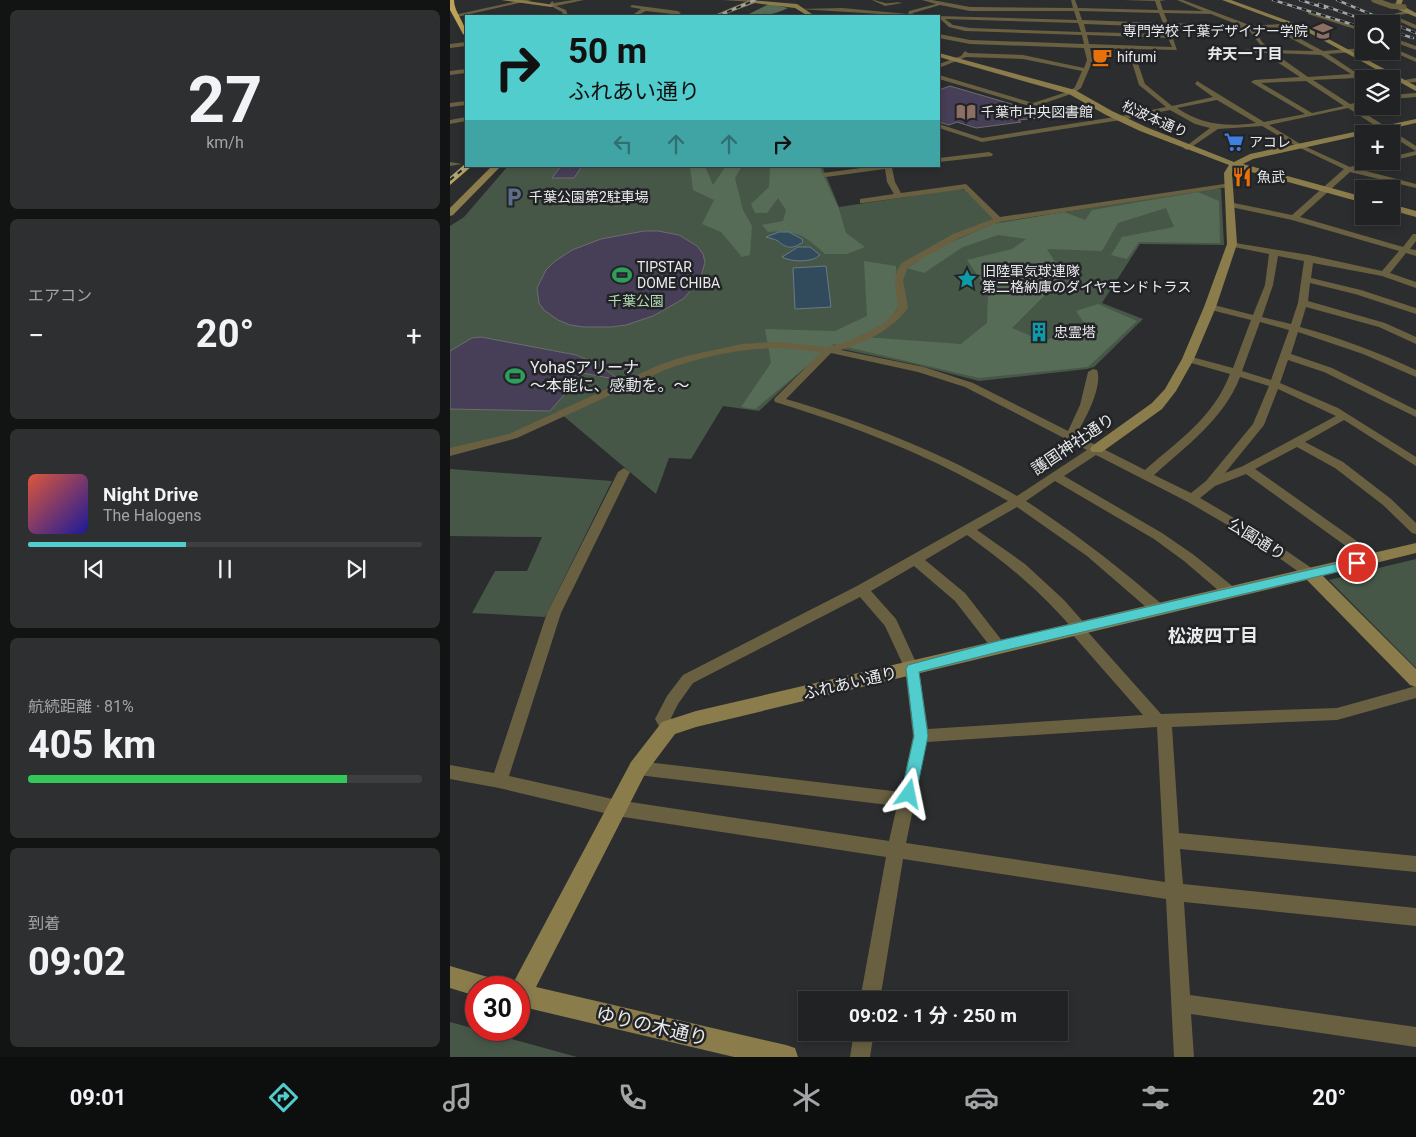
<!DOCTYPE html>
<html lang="ja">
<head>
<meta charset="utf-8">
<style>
  :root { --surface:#212223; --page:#2d2f30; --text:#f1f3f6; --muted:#a2a4a6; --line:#3e3f41; --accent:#52cdce }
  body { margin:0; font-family:Roboto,"Noto Sans JP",sans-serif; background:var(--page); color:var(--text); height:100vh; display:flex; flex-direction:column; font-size:19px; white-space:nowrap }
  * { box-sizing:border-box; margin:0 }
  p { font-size:16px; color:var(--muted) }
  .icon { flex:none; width:28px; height:28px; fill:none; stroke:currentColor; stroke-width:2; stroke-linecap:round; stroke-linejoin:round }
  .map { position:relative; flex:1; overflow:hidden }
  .sheet { display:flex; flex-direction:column; gap:10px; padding:10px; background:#121313; width:450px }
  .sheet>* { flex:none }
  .top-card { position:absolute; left:15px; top:15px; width:475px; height:152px; border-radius:0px; box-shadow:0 2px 8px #0003,0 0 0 1px var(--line); background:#52cdce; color:#111; overflow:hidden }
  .tools { position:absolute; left:905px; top:15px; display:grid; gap:10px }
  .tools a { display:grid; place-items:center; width:45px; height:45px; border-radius:0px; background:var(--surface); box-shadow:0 2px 8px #0003,0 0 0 1px var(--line); font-size:25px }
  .speed { position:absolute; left:15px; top:976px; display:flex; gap:10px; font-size:25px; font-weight:700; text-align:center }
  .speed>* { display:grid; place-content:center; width:65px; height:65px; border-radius:50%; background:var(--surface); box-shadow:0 2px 8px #0003,0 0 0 1px var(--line); line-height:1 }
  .speed .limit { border:8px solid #d22; background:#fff; color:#111 }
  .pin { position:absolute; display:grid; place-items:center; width:42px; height:42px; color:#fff; margin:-21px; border:2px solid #fff; border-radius:50%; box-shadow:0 1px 5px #0007 }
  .me { position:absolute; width:55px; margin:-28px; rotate:12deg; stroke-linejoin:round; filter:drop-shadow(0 0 4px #0008) }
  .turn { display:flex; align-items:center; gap:18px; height:105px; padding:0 20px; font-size:22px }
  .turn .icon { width:65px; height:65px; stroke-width:2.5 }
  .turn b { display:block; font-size:35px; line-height:42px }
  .lanes { display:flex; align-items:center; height:48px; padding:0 20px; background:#0003; justify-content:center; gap:25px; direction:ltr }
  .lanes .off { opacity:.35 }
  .big { font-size:38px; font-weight:700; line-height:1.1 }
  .sheet .tile { flex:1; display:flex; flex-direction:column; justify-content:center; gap:8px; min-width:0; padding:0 18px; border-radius:8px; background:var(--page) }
  .sheet .dial { align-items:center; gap:0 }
  .dial b { font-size:65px; line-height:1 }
  .song { display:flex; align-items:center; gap:15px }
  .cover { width:60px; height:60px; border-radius:8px; background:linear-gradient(135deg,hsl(10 70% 55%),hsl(240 70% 35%)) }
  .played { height:5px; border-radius:2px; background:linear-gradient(90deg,var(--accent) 40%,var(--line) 40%) }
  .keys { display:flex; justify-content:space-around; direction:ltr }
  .heat { display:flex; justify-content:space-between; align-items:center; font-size:28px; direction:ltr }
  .charge { height:8px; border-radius:4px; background:linear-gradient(90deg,#34c759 81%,var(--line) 0) }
  .trip { position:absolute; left:348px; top:991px; width:270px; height:50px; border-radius:0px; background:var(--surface); box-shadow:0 2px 8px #0003,0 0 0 1px var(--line); font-weight:700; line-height:50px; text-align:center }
  .tabs { display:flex; height:80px; justify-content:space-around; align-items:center; background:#0d0e0e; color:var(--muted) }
  .tabs .icon { width:35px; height:35px }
  .tabs .current { color:var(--accent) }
  .tabs b { font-size:22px; color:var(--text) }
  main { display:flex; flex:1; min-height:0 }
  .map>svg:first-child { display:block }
  .green { fill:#475747 }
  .forest { fill:#576c57 }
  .water { fill:#314b5c; stroke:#687b87 }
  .building { fill:#473e57; stroke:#6d6c6f }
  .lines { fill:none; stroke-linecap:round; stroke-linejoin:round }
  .street { fill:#696042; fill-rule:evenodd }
  .secondary { fill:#8b7c4b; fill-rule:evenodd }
  .highway { fill:#bca456; fill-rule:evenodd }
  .rail-casing { stroke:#a3a4a5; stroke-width:2.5 }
  .rail { stroke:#222326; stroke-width:2; stroke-dasharray:5; stroke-linecap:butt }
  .street-bridge { stroke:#696042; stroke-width:5.5 }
  .route { fill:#52cdce; stroke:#358586 }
  .labels { text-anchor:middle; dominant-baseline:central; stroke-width:5; stroke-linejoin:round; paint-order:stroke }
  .far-poi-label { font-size:14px; fill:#e9eaeb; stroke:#222326; text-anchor:start }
  .far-street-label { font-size:14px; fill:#e9eaeb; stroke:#222326 }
  .far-park-label { font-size:14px; fill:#b3ddb3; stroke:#222326 }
  .far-neighbourhood-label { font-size:15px; font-weight:bold; fill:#e9eaeb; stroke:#222326 }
  .poi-label { font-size:16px; fill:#e9eaeb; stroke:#222326; text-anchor:start }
  .street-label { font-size:16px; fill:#e9eaeb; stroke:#222326 }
  .neighbourhood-label { font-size:18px; font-weight:bold; fill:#e9eaeb; stroke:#222326 }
  .near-street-label { font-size:19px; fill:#e9eaeb; stroke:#222326 }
</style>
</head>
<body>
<main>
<section class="sheet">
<div class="tile dial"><b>27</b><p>km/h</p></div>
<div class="tile"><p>エアコン</p>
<div class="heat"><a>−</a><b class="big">20°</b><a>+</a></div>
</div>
<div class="tile">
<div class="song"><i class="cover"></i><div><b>Night Drive</b><p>The Halogens</p></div></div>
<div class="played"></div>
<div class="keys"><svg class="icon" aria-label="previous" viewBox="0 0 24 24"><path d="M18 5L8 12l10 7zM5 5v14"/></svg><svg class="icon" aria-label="pause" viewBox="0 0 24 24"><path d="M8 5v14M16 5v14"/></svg><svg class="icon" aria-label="next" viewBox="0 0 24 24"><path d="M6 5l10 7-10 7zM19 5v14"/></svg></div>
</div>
<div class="tile"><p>航続距離 · 81%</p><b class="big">405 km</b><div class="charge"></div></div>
<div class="tile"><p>到着</p><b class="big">09:02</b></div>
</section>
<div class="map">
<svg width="966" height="1057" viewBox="0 0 966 1057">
  <rect width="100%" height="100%" fill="#2c2d2f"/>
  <path class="green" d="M58 166H372L389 207 509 189 518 190 551 222 767 188 771 189 774 245 690 244 652 303 693 319 644 367 637 369 529 381 467 365 378 346 309 411 273 406 241 459 219 458 206 494 110 413 59 435 0 449V226L14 217Z
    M0 469 162 481 95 617 22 613 45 571H77L92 537 0 536Z
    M966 559V668L879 580Z
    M0 1022 127 1057H0Z"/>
  <path class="forest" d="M319 4 338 8C327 14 314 16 301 16L299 14Z
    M240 166H255L263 185 276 166H292L285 178 293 210 302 226 300 255 292 257 271 232 252 224 264 200 243 190Z
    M320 166H369L389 209 396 233 415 247 397 254H375C354 235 347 230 318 232L312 225 333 221 336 210 328 198 317 213H305L301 204 319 187Z
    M748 192 769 201 770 243 689 242 677 259 661 255 672 237 724 227 716 208 668 223 652 251 597 249 614 276 562 328 593 341 636 326 626 311 648 304 687 321 638 367 529 378 384 344 305 409 291 407 321 363 315 329 385 331 417 316 414 261 446 266 449 306 437 322 414 337 511 344 537 323 538 291 517 260 562 249 576 239 548 235 513 247 474 273 457 268 490 247 544 224 614 212 635 220 642 210Z"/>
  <path class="water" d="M329 232H339L352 239 353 242C342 250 336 248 328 241 325 239 319 238 316 237Z
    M348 247H360L370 255C362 263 341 262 332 257Z
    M376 266 381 307 345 309 343 268Z"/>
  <path class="building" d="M500 86 602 116 601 117 568 120 571 122 526 128 507 122 499 125 489 122V90Z
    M111 166H132L124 178H102Z
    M194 231H208L229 235 247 246 253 254 255 262 250 280 233 299 203 316 176 325 161 327H134L120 325 108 320 94 310 89 303 87 288 96 270 104 262 122 250 151 239Z
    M31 337 126 355 147 364 170 380 133 373 100 411 0 409V351L22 338Z"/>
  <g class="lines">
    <path class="street" d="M73 0H82L7 17 4 15Z
      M123 0H134L106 6 116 10 118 16H114L112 12 99 5 102 1 104 3Z
      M272 0H305V1L303 2Z
      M422 0C427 0 430 2 435 3 441 4 447 1 452 3L435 6Z
      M472 0H482L520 7 623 8 621 0H625L628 8 708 10 705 1 673 0H716L710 1 713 10 753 11 727 0H733L802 26 845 23 843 26 828 27 873 51 914 48V51H916L878 54 908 74 939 72 942 74 913 77 910 80 906 78 863 80 900 104 914 101V105L905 107 966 146V155L941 161V157L966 151 941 136V134H938L898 108 819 125 852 145 900 167 921 161H934L908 169 966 184V188L900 172 850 217 953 247 963 234H966V241L960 249 966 250V256L956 253 940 273 966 282V288L932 276 863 263 861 278 911 290 966 308V314L905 294 860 283 858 301 935 323 966 337V344L929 327 856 307 850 327C890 338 928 352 966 370V377L913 354 848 332 841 354 882 368 966 410V417L874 372 838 360 830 383 888 408 966 457V466L894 420 855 442 893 462 941 499 966 523V534L962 533 933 505 885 468 847 447 805 469 928 556 929 559 928 562H918L796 474 765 486 750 498 813 535 866 571 868 574 866 577H856L805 541 738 502 646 455 614 476 712 533 744 555 786 589 788 593 786 597H776L734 561 704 539 605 481 576 501C625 533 670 568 714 606L716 610 714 614 709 615 704 614 637 556 567 507 527 530 575 564 614 600 636 625 638 629 637 631 711 714 887 708 966 686V698L887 720 722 727 729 833 966 856V872L730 849 733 884 966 908V926L734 902 740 995 966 1027V1047L741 1014 744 1057H724L716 899 453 859 430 1000H410L436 857 167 816 49 788 0 779V765L44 773 97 613 168 472 174 468 180 472 111 613 59 776 167 800 439 841 447 806 188 775 182 773 180 768 182 763 188 761 451 792 463 736 455 669 435 626 410 597 243 683 228 704 221 718 227 728 224 733C214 737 210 728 205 719L217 696 233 675 407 586 558 501C483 457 408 427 325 402L324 400 325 398 371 352C356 351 340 348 324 348 287 349 251 357 217 369L67 438 0 456V448L59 434 209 365 236 356 292 344 326 342 379 347 399 341 434 324 448 308C446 291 441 277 452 263L503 234 543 219 514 189 413 203H410V199L444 194 437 182 435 169 376 177 372 175 373 173 426 166H447L442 168 445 182 451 193 516 184 550 217 781 183 782 185 778 187 550 222 509 238 458 267 453 280 458 308C440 331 418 341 391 350L474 367 523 383 618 431 630 405 638 372 643 369 647 370C653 387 635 420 626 435L695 470C729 440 763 418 780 374L734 361V357L738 356 783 368 801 320 757 309 755 307 760 304 803 315 815 285 819 254 779 246V242L859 255 932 271 949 251 842 220 776 206V202H779L842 215 894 169 848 147 812 126 768 129 737 150 733 148 735 147 760 128 745 124 720 110 671 120 532 142 489 128V124L532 138 671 116 716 107 689 85 678 49 640 48 643 60 631 88 624 93 583 107 489 79V75L583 103 620 91 625 87 632 71 573 59 516 57 489 68V64L511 56 515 51 518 53 573 55 634 68 637 60 634 48 520 44 489 38V34L520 40 634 44 632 35 515 31 499 27 487 16 627 20 624 11H520L490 5 463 13 462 16 349 9 392 8 458 14 459 11 486 4ZM629 11 709 13 713 23 632 20ZM714 13 761 14 791 26 718 23ZM495 19 628 23 631 32 520 28 503 25ZM634 24 714 27 717 34 636 32ZM719 27 799 30 814 50 795 49 793 52 818 53 827 62 850 77 804 80 801 82 855 114 814 122 747 81 745 84 763 97 722 106 695 84 683 49 727 50ZM822 28 864 51 821 50 812 42 804 29ZM637 35 718 38 722 47 639 44ZM824 53 871 55 901 74 858 77ZM856 81 894 106 862 113 811 83ZM767 100 806 123C777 127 752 125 727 108ZM828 256 854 261 848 303 841 324 812 317 823 285ZM810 322 839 330 821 380 792 371ZM381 353 468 372 515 387 637 450 567 496C493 453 417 423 336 399ZM790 377 819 386 803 424 756 481 741 493 704 475C737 445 774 419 790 377ZM828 389 886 416 793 466 775 473 814 425ZM517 535C557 564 589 590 621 627L620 630 622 634 693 715 478 729 469 669 446 619 421 591 464 566 505 601 543 650 548 652 553 650 555 646 553 642 515 593 475 560ZM707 727 715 882 456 843 477 742Z
      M182 5 228 11 231 13 225 16H219L222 14 196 11 186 16H181L191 9 180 7Z
      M958 10 960 13 945 16 966 25V29L937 16Z
      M858 12 914 28V32L858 14Z
      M941 37 966 46V50L941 41Z
      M16 42V46L0 48V44Z
      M941 47 966 58V62L941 51Z
      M16 69V73L0 75V71Z
      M966 78V82L952 83 949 81Z
      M966 93V97L941 99V95Z
      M16 101V105L0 107V103Z
      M16 117V121L0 124V120Z
      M539 152 543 154 542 156 489 162V158Z
      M0 162 12 164 0 166Z
      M404 1032H424L420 1057H400Z"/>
    <path class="secondary" d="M51 0H71L104 5 101 7Z
      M300 0 347 4 365 16H358L345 8 305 3 270 16H262Z
      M772 0H781L860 29 966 86V91L856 31Z
      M947 0H953L951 5 966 13V17L949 10 945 5Z
      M489 53 625 90 662 111 696 127 784 162 800 154 966 119V123L803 159 793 164 914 197V203L787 168 782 173 787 244 766 307 744 359 726 391 712 409 652 452H642L640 449 642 446 702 403 715 389 732 359 754 307 777 244 774 173 779 165 690 131 656 115 619 94 489 57Z
      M42 166H51L3 215 0 216V208Z
      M941 204 966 211V217L941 210Z
      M966 543V553L873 576 966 669V687L960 685 857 580 246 727 225 734 195 774 86 987 336 1045 345 1048 348 1057H284L69 1006V988L61 987 181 762 212 722 246 711Z
      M0 966 48 980 51 988H26V996L0 988Z"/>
    <path class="highway" d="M0 0H4C4 13 16 22 16 36L13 34 0 10Z
      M15 164 16 166H22L0 185V177Z"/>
    <defs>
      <path id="rail" d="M823 0 914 28
        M850 0 875 8
        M887 0 966 33
        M869 4 926 24
        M268 16 305 0
        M941 31 963 38
        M0 180 17 166"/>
    </defs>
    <use href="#rail" class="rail-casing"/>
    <use href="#rail" class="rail"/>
    <path class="street-bridge" d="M924 0 941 6 954 7"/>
  </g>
  <path class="route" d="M907 559 913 563 912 566 548 652 469 672 478 736 466 794 464 799 459 801 453 799 451 794 464 736 456 669 458 665 548 641Z"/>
  <defs>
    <symbol id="university-bare" viewBox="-9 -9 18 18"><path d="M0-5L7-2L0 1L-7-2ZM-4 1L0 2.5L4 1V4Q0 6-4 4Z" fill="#8d6e63" stroke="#222326" stroke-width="2.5" paint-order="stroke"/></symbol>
    <symbol id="cafe-bare" viewBox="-9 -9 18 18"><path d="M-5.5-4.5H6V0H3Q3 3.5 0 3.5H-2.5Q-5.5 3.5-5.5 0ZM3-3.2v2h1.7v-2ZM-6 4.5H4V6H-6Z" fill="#e8710a" stroke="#222326" stroke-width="2.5" paint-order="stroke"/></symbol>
    <symbol id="library-bare" viewBox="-9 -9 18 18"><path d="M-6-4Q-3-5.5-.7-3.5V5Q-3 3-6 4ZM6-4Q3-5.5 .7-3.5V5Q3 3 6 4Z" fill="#8d6e63" stroke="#222326" stroke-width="2.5" paint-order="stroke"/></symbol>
    <symbol id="supermarket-bare" viewBox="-9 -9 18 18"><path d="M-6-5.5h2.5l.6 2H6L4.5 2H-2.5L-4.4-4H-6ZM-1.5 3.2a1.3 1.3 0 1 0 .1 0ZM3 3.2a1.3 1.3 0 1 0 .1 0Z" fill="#3f7fe0" stroke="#222326" stroke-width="2.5" paint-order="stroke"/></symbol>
    <symbol id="restaurant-bare" viewBox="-9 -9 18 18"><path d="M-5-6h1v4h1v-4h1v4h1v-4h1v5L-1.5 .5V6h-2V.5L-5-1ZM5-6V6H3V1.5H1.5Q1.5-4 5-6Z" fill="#e8710a" stroke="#222326" stroke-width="2.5" paint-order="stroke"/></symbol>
    <symbol id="parking-bare" viewBox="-9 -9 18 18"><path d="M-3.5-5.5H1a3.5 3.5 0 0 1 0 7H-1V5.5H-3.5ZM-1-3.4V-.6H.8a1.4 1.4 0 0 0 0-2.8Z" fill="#5c6f8a" stroke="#222326" stroke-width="2.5" paint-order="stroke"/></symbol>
    <symbol id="stadium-bare" viewBox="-9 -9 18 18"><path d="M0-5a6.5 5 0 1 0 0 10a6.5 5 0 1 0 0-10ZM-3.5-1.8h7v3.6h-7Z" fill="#2e9e5b" stroke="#222326" stroke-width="2.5" paint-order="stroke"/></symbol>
    <symbol id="sight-bare" viewBox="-9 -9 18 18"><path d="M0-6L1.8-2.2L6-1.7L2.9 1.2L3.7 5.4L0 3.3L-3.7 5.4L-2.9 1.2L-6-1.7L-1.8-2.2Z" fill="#0f9aa8" stroke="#222326" stroke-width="2.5" paint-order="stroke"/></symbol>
    <symbol id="building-bare" viewBox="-9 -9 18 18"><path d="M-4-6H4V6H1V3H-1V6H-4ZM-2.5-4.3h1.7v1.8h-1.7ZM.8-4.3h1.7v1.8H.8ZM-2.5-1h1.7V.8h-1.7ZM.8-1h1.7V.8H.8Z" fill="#0f9aa8" stroke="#222326" stroke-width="2.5" paint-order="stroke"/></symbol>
  </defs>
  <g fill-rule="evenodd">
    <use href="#university-bare" x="859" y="17" width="28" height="28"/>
    <use href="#cafe-bare" x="638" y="43" width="28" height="28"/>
    <use href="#library-bare" x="502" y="98" width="28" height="28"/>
    <use href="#supermarket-bare" x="770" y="128" width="28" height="28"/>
    <use href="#restaurant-bare" x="778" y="163" width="28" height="28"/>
    <use href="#parking-bare" x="50" y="183" width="28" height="28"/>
    <use href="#stadium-bare" x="158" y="261" width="28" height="28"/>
    <use href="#sight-bare" x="503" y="265" width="28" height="28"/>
    <use href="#building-bare" x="575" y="318" width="28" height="28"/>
    <use href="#stadium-bare" x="51" y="362" width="28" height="28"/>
  </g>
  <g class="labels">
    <g class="far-poi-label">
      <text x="858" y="31" text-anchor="end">専門学校 千葉デザイナー学院</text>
      <text x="667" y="57">hifumi</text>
      <text x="531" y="112">千葉市中央図書館</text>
      <text x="799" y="142">アコレ</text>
      <text x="807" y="177">魚武</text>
      <text x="79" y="197">千葉公園第2駐車場</text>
      <text x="187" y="267">TIPSTAR<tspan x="187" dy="16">DOME CHIBA</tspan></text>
      <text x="532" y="271">旧陸軍気球連隊<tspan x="532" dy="16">第二格納庫のダイヤモンドトラス</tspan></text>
      <text x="604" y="332">忠霊塔</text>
    </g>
    <g class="far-street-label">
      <text transform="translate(705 119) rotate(24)">松波本通り</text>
    </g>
    <g class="far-park-label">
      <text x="186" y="301">千葉公園</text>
    </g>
    <g class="far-neighbourhood-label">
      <text x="795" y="54">弁天一丁目</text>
    </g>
    <g class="poi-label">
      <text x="80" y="367">YohaSアリーナ<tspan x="80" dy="18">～本能に、感動を。～</tspan></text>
    </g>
    <g class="street-label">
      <text transform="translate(623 444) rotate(-34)">護国神社通り</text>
      <text transform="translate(807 539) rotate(32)">公園通り</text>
      <text transform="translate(400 683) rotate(-13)">ふれあい通り</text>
    </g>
    <g class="neighbourhood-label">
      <text x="763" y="635">松波四丁目</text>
    </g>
    <g class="near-street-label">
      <text transform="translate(202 1026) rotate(13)">ゆりの木通り</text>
    </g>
  </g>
</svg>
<div class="tools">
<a><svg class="icon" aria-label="search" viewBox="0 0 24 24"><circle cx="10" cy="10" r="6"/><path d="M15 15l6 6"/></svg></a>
<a><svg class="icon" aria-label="layers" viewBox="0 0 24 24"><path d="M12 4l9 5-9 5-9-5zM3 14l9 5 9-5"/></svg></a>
<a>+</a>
<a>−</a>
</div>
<div class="speed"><div class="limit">30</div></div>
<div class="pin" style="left:907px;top:563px;background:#d93025"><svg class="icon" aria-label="arrive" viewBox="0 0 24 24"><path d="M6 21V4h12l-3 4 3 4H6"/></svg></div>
<svg class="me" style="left:459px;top:794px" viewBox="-20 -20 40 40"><path d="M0-17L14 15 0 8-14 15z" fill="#52cdce" stroke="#fff" stroke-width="4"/></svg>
<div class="trip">09:02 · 1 分 · 250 m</div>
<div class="top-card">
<div class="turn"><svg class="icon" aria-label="right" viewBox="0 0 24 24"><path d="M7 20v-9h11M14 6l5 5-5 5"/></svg><div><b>50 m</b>ふれあい通り</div></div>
<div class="lanes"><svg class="icon off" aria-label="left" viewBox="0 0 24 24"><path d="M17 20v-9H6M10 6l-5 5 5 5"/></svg><svg class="icon off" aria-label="ahead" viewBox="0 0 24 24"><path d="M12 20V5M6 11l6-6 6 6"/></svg><svg class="icon off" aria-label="ahead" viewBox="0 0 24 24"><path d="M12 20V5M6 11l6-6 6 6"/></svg><svg class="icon" aria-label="right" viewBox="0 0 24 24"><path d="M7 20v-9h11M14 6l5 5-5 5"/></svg></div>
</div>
</div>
</main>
<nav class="tabs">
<b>09:01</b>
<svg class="icon current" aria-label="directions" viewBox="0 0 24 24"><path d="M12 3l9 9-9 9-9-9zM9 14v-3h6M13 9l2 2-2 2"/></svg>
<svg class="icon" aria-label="music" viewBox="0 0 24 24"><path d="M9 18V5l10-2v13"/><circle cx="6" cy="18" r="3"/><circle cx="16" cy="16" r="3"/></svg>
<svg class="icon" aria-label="phone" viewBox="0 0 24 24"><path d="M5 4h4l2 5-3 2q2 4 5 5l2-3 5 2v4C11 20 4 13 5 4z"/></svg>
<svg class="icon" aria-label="climate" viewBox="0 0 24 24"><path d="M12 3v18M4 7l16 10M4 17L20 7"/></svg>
<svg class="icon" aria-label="car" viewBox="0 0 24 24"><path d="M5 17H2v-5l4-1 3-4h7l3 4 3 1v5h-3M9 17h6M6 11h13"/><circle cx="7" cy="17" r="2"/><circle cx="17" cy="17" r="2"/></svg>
<svg class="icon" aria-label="filters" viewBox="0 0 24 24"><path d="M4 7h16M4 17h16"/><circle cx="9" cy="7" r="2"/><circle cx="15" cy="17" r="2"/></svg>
<b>20°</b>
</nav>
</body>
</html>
